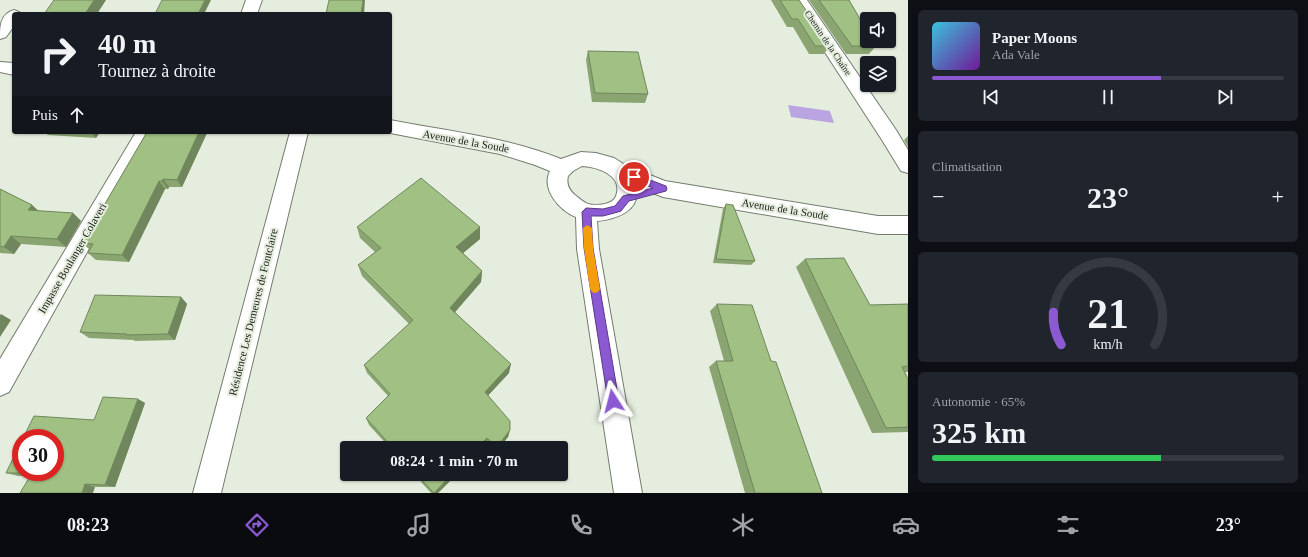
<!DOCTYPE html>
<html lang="fr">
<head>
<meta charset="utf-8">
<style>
  :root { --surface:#171b24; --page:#20242c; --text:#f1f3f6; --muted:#9ea1a6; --line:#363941; --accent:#8b59d1 }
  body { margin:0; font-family:"Times New Roman",serif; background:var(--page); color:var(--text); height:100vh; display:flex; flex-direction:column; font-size:15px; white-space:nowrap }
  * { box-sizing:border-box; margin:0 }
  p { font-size:13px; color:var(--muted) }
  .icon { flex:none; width:22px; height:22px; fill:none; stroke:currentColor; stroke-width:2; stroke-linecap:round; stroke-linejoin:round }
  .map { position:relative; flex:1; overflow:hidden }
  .side { display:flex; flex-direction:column; gap:10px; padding:10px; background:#0d0f14; width:400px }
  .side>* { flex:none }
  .hud { position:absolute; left:12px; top:12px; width:380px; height:122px; border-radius:4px; box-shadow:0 1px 3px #0004; background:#171b24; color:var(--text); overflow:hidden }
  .controls { position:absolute; left:860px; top:12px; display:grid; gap:8px }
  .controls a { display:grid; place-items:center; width:36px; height:36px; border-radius:4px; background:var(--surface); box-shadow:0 1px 3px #0004; font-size:20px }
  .speed { position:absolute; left:12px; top:429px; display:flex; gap:8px; font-size:20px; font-weight:700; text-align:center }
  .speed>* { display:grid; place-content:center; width:52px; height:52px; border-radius:50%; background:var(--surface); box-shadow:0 1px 3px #0004; line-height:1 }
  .speed .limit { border:6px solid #d22; background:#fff; color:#111 }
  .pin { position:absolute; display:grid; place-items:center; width:34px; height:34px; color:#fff; margin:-17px; border:2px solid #fff; border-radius:50%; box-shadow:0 1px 4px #0007 }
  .me { position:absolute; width:44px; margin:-22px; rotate:351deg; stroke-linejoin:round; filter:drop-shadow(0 0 3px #0008) }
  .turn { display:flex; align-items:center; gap:14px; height:84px; padding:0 20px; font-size:18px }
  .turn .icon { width:52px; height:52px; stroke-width:2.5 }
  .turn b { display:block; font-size:28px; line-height:34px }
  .then { display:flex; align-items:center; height:38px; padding:0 20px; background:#0003; gap:8px; font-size:15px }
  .big { font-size:30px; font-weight:600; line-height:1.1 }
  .side .tile { flex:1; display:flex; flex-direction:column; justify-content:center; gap:6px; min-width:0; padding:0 14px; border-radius:6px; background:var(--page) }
  .side .dial { align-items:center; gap:0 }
  .dial svg { height:104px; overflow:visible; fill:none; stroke:var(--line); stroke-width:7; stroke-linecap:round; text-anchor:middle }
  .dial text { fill:var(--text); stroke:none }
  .song { display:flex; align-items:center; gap:12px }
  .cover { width:48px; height:48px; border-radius:6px; background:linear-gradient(135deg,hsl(190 70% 55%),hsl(280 70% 35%)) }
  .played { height:4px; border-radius:2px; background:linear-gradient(90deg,var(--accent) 65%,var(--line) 65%) }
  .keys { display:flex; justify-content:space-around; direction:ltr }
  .heat { display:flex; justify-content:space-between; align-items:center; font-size:22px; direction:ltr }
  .charge { height:6px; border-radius:3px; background:linear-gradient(90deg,#34c759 65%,var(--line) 0) }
  .trip { position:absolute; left:340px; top:441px; width:228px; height:40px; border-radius:4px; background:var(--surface); box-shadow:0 1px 3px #0004; font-weight:600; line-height:40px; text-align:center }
  .menu { display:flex; height:64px; justify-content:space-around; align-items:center; background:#090b0e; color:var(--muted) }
  .menu .icon { width:28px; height:28px }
  .menu .current { color:var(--accent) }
  .menu b { font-size:18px; color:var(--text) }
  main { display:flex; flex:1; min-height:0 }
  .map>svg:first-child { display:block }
  .water { fill:#baa5e2 }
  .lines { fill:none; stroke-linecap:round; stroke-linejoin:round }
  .minor-casing { stroke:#747c6e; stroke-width:2 }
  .minor { fill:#fff; fill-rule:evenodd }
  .wall { fill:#8aa572 }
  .shaded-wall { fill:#70865c }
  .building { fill:#a0c084; stroke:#70865c }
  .route { fill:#8b59d1; stroke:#5a3a88 }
  .slow { fill:#f59e0b }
  .labels { text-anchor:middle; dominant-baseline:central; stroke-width:4; stroke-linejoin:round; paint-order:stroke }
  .far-street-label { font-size:9px; fill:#21241e; stroke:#e5eede }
  .street-label { font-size:11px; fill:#21241e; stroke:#e5eede }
</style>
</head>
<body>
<main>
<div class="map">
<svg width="908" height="493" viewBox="0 0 908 493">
  <rect width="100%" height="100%" fill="#e5eede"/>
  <path class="water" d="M788 105 830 111 834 123 791 117Z"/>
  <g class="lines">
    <defs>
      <path id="minor" d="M246 0H262L257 14H241Z
        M791 0H807L896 130 908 150V173L901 171 882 140Z
        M14 10 19 12 21 14H14V26L6 37 0 39C0 27 0 14 14 10Z
        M0 62 14 63V75L0 72Z
        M390 120C447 131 506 137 561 159L581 152 596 153 614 158 625 165 665 181 878 216H908V234H878L663 197 637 187C640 211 617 219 597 221L599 249 642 493H614L577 249 576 217C559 210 541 189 550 171L535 165 500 154 385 132H390ZM582 166C597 167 624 175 616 196 613 205 596 206 588 204 583 202 579 198 575 195 569 190 566 184 568 176L573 171Z
        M136 132H154L9 392 0 396V359Z
        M290 132H308L221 493H193Z"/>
    </defs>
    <use href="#minor" class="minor-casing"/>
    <use href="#minor" class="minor"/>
  </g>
  <path class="wall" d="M771 0H799L830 46 824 54H809L793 27H787Z
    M809 0H849L876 46 869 54H846Z
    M588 51 648 94 645 103 592 102 586 60Z
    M44 132H100L96 138 48 135Z
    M147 132H207V133L182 187H169L168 189H165L129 262 96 260 88 253 90 250 82 243Z
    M908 136V147L904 140Z
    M0 189 32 205 38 211 73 213 81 221 66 247 21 244 14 254 0 253Z
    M726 204 755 261 751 265 713 263 723 209Z
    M357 227H480V239L463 253 482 271 481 282 455 312 509 373 488 395 510 430 508 437 499 448H490L486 444 482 448H390L369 425 366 418 388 396 367 373 364 365 409 324 362 276 358 265 375 252 360 238Z
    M805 259 870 305 908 304V372H905L908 379V432L872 433 796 267Z
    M181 297 187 304 175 340 135 341 133 340 89 338 80 332Z
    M717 304 771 361 822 493H745L709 367 716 361H724L710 311Z
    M138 399 145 403 115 487H95L31 476H18L6 473 94 420Z
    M414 474H457L438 493H431Z"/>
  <path class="shaded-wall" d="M94 0H106L97 14H85Z
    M205 0H211L204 14H198Z
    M363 0H365L364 14H361Z
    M91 132H100L96 138Z
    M199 132 207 133 182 187 177 180Z
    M163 179 169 187 168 189 162 181Z
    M159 181 165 189 129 262 122 255Z
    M32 205 41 213 28 210Z
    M73 213 81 221 66 247 57 239Z
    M480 227V239L456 259V247Z
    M11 236 21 244 14 254 4 247Z
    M482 271 481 282 450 318V308Z
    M181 297 187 304 175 340 168 334Z
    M1 314 11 320 0 337V315Z
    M511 364 509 373 484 400 485 392Z
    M138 399 145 403 115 487 105 485Z
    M510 430 508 437 499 448H497Z
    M487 438 486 444 482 448H477Z
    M452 474H457L438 493H434Z
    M85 484 95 487 93 493H82Z"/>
  <path class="building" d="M54 0H94L85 14H44Z
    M162 0H205L198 14H155Z
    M329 0H363L361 14H326Z
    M780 0H799L830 46H815L798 19H792Z
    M819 0H849L867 31V41H873L876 46H852Z
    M588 51 638 52 648 94 595 93Z
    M147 132H199L177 180 163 179 162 181H159L122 255 88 253 93 244 82 243Z
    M421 178 480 227 456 247 482 271 450 308 511 364 485 392 510 421V430L497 447 487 438 477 448H393L366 418 390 394 364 365 413 320 358 265 381 248 357 227Z
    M0 189 32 205 28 210 73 213 57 239 11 236 4 247 0 246Z
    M726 204 733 205 755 261 716 259Z
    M844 258 870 305 908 304V366L902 367 908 379V427L886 428 805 259Z
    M95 295 181 297 168 334 126 335 127 334 80 332Z
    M717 304 752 305 771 361 776 362 822 493H755L716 361H733Z
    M103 397 138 399 105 485 85 484 82 493H20L32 473H6L21 442V472H55V438H23L34 416 94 420Z
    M416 474H452L434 493Z"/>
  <path class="route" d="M634 174 666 186 667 189 666 191 629 201 621 211 618 212 603 216H591L593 248 619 401 617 405 613 407 610 405 608 401 584 248 582 212 586 208 603 209 615 206 623 196 653 188 631 179 630 177Z"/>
  <path class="slow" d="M587 225 592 228 593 248 600 289 598 292 595 293 592 292 590 289 584 248 583 228Z"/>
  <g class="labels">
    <g class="far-street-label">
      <text transform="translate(828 43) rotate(56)">Chemin de la Chaîne</text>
    </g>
    <g class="street-label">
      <text transform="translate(466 141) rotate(10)">Avenue de la Soude</text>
      <text transform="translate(785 209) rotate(9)">Avenue de la Soude</text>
      <text transform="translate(72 258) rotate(-60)">Impasse Boulanger Colaveri</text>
      <text transform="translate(253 312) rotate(-76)">Résidence Les Demeures de Fontclaire</text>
    </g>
  </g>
</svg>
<div class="controls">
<a><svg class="icon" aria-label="sound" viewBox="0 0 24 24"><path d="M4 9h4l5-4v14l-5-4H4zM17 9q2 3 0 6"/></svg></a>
<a><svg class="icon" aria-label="layers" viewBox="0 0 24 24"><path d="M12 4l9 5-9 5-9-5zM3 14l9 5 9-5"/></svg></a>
</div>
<div class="speed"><div class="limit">30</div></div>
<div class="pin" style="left:634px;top:177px;background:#d93025"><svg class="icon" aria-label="arrive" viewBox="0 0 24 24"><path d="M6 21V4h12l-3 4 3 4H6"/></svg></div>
<svg class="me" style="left:613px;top:401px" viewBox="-20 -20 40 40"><path d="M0-17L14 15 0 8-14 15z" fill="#8b59d1" stroke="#fff" stroke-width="4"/></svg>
<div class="trip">08:24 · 1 min · 70 m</div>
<div class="hud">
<div class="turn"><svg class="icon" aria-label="right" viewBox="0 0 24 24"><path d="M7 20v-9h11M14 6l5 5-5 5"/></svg><div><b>40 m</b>Tournez à droite</div></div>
<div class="then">Puis<svg class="icon" aria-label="ahead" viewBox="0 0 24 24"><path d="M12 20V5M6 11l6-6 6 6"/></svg></div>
</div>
</div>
<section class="side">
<div class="tile">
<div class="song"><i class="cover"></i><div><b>Paper Moons</b><p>Ada Vale</p></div></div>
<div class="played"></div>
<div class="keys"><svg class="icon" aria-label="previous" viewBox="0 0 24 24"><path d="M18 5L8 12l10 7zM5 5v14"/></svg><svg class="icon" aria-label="pause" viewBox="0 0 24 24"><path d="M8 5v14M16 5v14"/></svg><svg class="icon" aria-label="next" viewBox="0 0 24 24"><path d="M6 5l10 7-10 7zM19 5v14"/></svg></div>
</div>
<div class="tile"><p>Climatisation</p>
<div class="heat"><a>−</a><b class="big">23°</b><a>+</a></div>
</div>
<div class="tile dial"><svg viewBox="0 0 100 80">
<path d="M14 69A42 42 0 1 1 86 69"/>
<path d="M14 69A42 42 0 0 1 8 44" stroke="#8b59d1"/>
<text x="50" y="56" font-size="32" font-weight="700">21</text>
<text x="50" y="72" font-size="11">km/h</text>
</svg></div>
<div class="tile"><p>Autonomie · 65%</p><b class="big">325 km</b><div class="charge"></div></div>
</section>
</main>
<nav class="menu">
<b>08:23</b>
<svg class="icon current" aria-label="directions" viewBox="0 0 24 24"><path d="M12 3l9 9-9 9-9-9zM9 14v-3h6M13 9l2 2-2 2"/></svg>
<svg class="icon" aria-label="music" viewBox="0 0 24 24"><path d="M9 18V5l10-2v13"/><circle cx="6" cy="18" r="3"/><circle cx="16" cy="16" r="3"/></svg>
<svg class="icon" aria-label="phone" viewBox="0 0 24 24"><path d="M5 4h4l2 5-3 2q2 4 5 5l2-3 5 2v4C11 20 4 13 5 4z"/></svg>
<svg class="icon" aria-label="climate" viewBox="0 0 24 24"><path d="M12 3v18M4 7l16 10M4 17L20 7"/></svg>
<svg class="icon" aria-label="car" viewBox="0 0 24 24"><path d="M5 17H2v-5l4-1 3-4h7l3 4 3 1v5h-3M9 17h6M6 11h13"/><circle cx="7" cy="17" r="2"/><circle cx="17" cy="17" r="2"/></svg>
<svg class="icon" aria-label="filters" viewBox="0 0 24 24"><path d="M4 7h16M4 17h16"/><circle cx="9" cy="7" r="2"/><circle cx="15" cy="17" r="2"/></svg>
<b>23°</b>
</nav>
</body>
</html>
